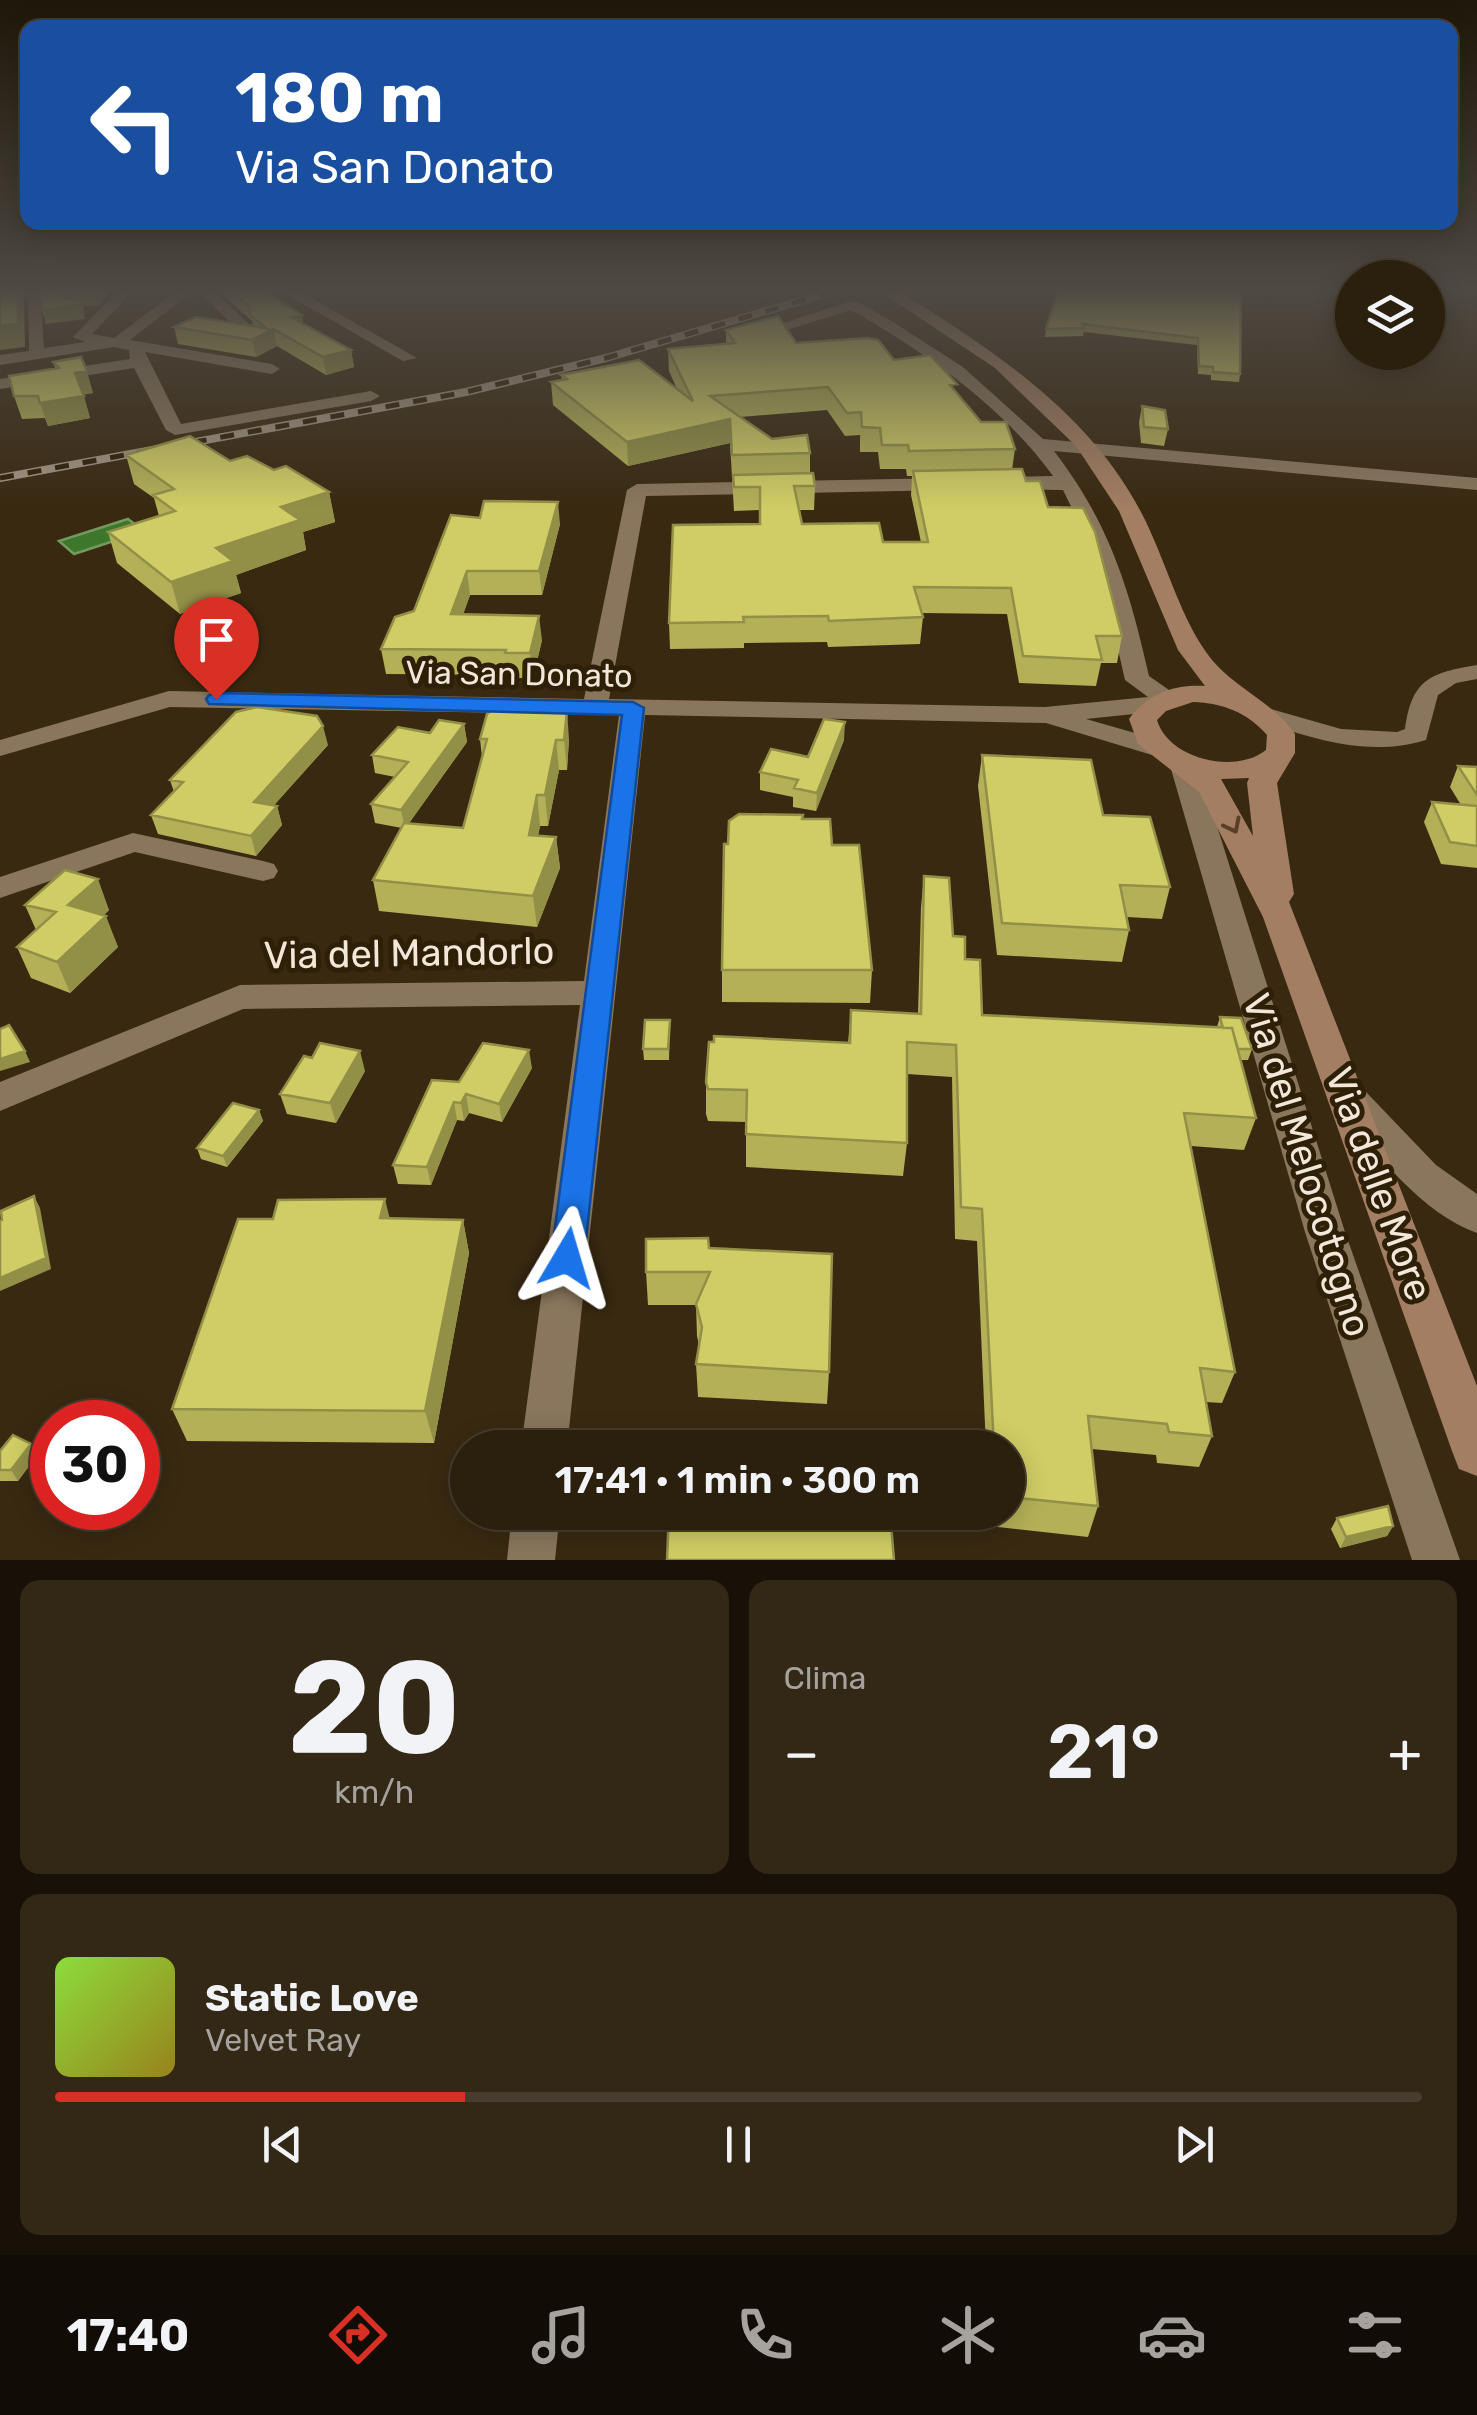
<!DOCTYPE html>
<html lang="it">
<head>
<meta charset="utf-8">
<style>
  :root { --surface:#2b1f0d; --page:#332716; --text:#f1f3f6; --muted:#a6a29d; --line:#473d2e; --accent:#d93025 }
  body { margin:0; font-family:Rubik,sans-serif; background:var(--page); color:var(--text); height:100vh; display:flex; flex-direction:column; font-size:38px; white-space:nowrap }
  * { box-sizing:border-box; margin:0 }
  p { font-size:32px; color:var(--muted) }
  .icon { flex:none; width:55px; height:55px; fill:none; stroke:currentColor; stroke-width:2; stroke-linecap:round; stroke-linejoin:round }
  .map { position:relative; height:1560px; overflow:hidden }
  .side { display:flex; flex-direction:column; gap:20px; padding:20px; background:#181107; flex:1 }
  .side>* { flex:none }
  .guide { position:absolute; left:20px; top:20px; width:1438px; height:210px; border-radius:20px; box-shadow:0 5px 25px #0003,0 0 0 2px var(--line); background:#1a4fa0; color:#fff; overflow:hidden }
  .buttons { position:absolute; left:1335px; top:260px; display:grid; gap:20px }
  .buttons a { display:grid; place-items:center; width:110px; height:110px; border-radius:50%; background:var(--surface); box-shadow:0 5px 25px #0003,0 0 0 2px var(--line); font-size:50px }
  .speed { position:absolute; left:30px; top:1400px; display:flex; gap:20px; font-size:50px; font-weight:700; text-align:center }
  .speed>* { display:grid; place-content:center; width:130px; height:130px; border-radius:50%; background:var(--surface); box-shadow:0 5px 25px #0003,0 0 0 2px var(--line); line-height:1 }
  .speed .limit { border:15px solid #d22; background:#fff; color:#111 }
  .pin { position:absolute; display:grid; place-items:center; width:85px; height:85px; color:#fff; margin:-102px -42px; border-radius:50% 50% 50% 0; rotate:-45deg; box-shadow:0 0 10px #0007 }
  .pin .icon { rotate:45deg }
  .me { position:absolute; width:110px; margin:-55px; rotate:7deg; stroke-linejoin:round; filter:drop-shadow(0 0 8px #0008) }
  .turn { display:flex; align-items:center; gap:35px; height:210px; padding:0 50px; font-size:45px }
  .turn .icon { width:130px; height:130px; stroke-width:2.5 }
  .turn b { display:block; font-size:70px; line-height:85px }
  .big { font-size:75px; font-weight:600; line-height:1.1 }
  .side .widget { flex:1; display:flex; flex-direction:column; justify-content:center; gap:15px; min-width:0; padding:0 35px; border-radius:20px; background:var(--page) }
  .side .dial { align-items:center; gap:0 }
  .dial b { font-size:130px; line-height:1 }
  .song { display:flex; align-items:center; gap:30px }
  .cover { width:120px; height:120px; border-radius:15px; background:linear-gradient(135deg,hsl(90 70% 55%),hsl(50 70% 35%)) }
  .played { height:10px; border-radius:5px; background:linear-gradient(90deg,var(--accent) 30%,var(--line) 30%) }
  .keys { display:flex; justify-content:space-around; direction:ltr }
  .heat { display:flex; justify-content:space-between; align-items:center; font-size:55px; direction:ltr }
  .side .tiles { flex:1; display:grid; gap:20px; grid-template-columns:1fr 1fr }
  .widget:last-child { grid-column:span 2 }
  .trip { position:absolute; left:450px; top:1430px; width:575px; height:100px; border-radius:50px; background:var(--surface); box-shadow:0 5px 25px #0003,0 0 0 2px var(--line); font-weight:600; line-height:100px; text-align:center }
  .tabs { display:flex; height:160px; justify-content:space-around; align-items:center; background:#110c05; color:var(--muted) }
  .tabs .icon { width:70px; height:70px }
  .tabs .selected { color:var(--accent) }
  .tabs b { font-size:45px; color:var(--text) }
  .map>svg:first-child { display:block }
  .water { fill:#3c772b; stroke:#73995f; stroke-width:2.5 }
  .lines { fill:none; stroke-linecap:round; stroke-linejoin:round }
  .street { fill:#89765d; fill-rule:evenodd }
  .secondary { fill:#a37e62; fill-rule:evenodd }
  .rail-casing { stroke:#a29583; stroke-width:8 }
  .rail { stroke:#2e1f07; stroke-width:5; stroke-dasharray:14; stroke-linecap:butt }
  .wall { fill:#b3b058; fill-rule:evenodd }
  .shaded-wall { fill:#929047 }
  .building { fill:#d0cd66; stroke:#929047; stroke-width:2.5 }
  .oneway { stroke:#574027 }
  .route { fill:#1a73e8; stroke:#114b97; stroke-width:2.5 }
  .labels { text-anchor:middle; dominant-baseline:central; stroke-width:10; stroke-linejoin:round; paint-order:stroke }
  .street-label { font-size:32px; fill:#f2e7d9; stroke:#2e1f07 }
  .near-street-label { font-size:38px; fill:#f2e7d9; stroke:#2e1f07 }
</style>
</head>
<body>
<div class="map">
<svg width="1477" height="1560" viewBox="0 0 1477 1560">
  <rect width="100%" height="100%" fill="#392911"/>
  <path class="water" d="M128 519 144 531 74 554 59 541Z"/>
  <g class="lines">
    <path class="street" d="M28 290 40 293 44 348 85 342 73 337 119 290H134L92 334 114 338 178 290H194L130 340 272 364 280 369 272 374 145 352 181 424 371 391 380 396 371 401 175 435 166 430 134 368 0 389V379L130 359 129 350 114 347 0 365V355L29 351Z
      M196 290H212L250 325V331H240Z
      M279 290H297L417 358 403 361Z
      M848 302H858L893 322 963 367 1043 439 1477 478V490L1054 451C1110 524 1129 588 1149 676L1179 697 1153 712 1086 719 1170 743 1174 749 1170 755H1152L1046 723 645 715 567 1448H521L580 1005 243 1009 0 1111V1082L240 985 584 981 619 715 170 707 0 756V740L169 691 584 699 627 490 637 484 950 478 960 484 950 490 646 496 609 699 1045 707 1148 697 1125 680 1098 562 1063 490 1003 489 993 483 1003 477 1053 476C1002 406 928 354 851 310L764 337 756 332Z
      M1477 665V679L1456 683 1438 695 1426 740C1366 758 1313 738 1255 720L1251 715 1264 707 1341 729 1397 732 1405 729C1412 679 1430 673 1477 665Z
      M1185 761 1199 769 1345 1232 1460 1560H1412L1305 1232 1171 769Z
      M133 833 263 861 274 864 278 871 274 878 263 881 135 852 0 898V877Z
      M1353 1088 1366 1092 1436 1165 1477 1194V1233C1421 1213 1379 1155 1340 1112L1335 1102 1340 1092Z
      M512 1512H560L555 1560H507Z"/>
    <path class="secondary" d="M16 290H59L0 302V292Z
      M878 290H897C992 350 1089 411 1142 514 1165 558 1178 612 1206 652 1230 687 1272 700 1295 734V753L1277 783 1294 894 1289 902 1477 1386V1476L1459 1469 1452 1451 1263 917 1199 792 1138 744 1129 719C1147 694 1174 684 1205 686L1178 650 1119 511 1076 446 995 368ZM1193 702C1222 703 1247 712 1267 735L1266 750C1235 775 1168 759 1157 720L1166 711ZM1249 778 1247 783 1253 836 1221 779Z"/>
    <defs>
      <path id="rail" d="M0 478 466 392 606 358 838 290"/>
    </defs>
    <use href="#rail" class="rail-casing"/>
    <use href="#rail" class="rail"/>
  </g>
  <path class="wall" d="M217 290H263L303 324 351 350 354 367 326 375 277 346 256 357 178 344 174 327 253 326 252 321Z
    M1212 290 1240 374 1239 382 1211 380V375L1198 374 1197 345 1084 332 1083 336 1045 337 1046 329Z
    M726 330 796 343 894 360 956 392 981 422 1015 449 1012 470 1026 481 1048 507 1122 636 1117 663H1101L1096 686 1019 683 1007 614 921 613 923 617 920 644 828 647 827 642 744 643V648L670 649 669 623 759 524V510L734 511 730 443 628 466 553 405 551 382 562 380 561 375 677 389 669 371 668 349 726 344ZM827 410 845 436 860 435V452H878L880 469H906L907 476H912L911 495 921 542H883L802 524 799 510H814L815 486 810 473V453L772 439 740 417Z
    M53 362 93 393 83 394 90 418 48 426 45 418 22 419 14 396 55 368Z
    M1142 406 1168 429 1164 446 1141 443 1139 422Z
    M126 455 230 461 274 470 329 492 335 522 303 532 306 550 236 575 241 593 180 614 117 563 108 532 159 516 154 498 134 484Z
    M480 518 560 524 542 595H470L463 614 542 640 533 678H508V675L386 674 381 649 414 611Z
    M464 724 467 742 409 823 463 828 482 757 480 739H569L567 770H559L548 826H540L538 836 556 837 560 868 537 927 379 911 373 880 402 828 375 823 371 804 395 777 375 773 372 755 430 733Z
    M844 740 816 811 793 807V797L760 790V772L808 757Z
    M328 745 274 805 277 806 282 825 256 856 158 834 151 815 174 792 170 780Z
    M982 755 1103 815 1170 887 1162 919 1127 917 1129 930 1122 962 997 955 978 786Z
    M1458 766 1477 767V868L1441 864 1424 822 1432 802 1461 805 1450 787Z
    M803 819 832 845 872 970 870 1003 722 1002V970L728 844Z
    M924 876 965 959 982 1015 1217 1027 1220 1017 1252 1049 1248 1060H1241L1256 1118 1244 1150 1191 1146 1235 1372 1222 1403 1206 1402 1212 1436 1199 1467 1157 1463 1156 1455 1092 1449 1098 1506 1088 1537 989 1526V1512H1008V1448H986L977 1241 955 1239 952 1077 907 1074V1143L903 1176 746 1167V1122L708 1121 706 1114V1082L848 1043 851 1010 918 1014 921 907Z
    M25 905 109 910 104 915 118 947 70 993 31 978 17 947 36 930Z
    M670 1020 669 1060H644L643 1049Z
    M532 1068 502 1122 469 1113 464 1121 457 1120 431 1185 398 1184 393 1165 459 1082Z
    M365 1071 336 1123 287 1114 280 1094Z
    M259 1110 263 1121 227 1167 201 1159 197 1148Z
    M390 1219 463 1220 469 1253 434 1443 187 1441 172 1409Z
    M709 1248 829 1372 827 1404 698 1397 696 1364 699 1345 697 1336 696 1305H648L646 1272Z
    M31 1444 38 1454 18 1481H0V1451Z
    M1337 1518 1393 1526 1387 1536 1340 1548 1331 1529Z"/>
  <path class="shaded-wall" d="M18 290H21L24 301 25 347 0 350V326Z
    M97 290H108V295L99 305 83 307 85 319 46 324 42 310 58 297Z
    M302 315 305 332 291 317Z
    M273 329 277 346 256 357 252 340Z
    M351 350 354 367 326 375 323 357Z
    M87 371 93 393 82 395 75 373Z
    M84 396 90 418 48 426 40 403Z
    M730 419V443L628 466 627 442Z
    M329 492 335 522 303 532 306 550 236 575 241 593 180 614 171 582 216 548 281 507Z
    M558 502 560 524 542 595 539 571Z
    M467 571 470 595 455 638 451 614Z
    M539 616 542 640 533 678 530 653Z
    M567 710 569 739 567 770 564 740Z
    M845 722 844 740 816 811 817 793Z
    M464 724 467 742 405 829 401 810Z
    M323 726 328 745 260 821 254 802Z
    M556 740 559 770 548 826 545 795Z
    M537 795 540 826 532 866 529 835Z
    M277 806 282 825 256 856 251 836Z
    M556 837 560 868 537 927 533 896Z
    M98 879 109 910 81 936 68 905Z
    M106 916 118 947 70 993 57 962Z
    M529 1050 532 1068 502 1122 499 1104Z
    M25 1051 30 1062 0 1071V1059Z
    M360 1051 365 1071 336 1123 330 1103Z
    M466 1094 469 1113 464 1121 461 1103Z
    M454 1102 457 1120 431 1185 427 1167Z
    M259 1110 263 1121 227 1167 223 1156Z
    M34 1196 40 1208 51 1269 0 1291V1278Z
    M385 1199 393 1232 380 1218Z
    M463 1220 469 1253 434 1443 425 1411Z
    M31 1444 38 1454 18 1481 11 1470Z
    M1393 1526 1387 1536 1340 1548 1346 1537Z"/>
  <path class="building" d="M0 290H18V324L0 326Z
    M40 290H97L58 297 81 301V305L42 310Z
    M231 290H263L302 315 291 317 351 350 323 357 273 329 252 340 174 327 196 317 266 328 250 315 249 306Z
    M1058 290H1212L1241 292 1240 374 1213 372V367L1199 366 1198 338 1082 324 1084 328 1046 329Z
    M778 316 796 343 868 338 878 340 894 360 930 355 957 384 950 385 981 422H1006L1015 449 909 451 908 445H882L880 428 862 427 861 412 847 413 828 387 710 396 772 439 807 435 810 453 732 455 730 419 627 442 551 382 567 379 561 375 639 360 693 401 668 349 735 343 726 330Z
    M81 357 87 371 75 373 84 396 40 403 38 396H14L9 376 59 368 53 362Z
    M1142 406 1165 410 1168 429 1144 427Z
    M190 436 230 461 247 456 274 470 286 466 329 492 281 507 300 520 216 548 233 561 171 582 108 532 175 511 153 495 174 489 126 455Z
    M1022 469 1026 481H1040L1048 507 1083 508 1095 532 1122 636H1096L1102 660 1023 656 1011 588 914 587 923 617 829 621 828 616 743 617 744 622 669 623 673 525 760 524V487H734L733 475 813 473 815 486H794L802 524 879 523 883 542H928L913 471Z
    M484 501 558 502 539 571H467L451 614 539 616 530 653H505L506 650 381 649 395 617 414 611 451 515 480 518Z
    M257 707 317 716 323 726 254 802 277 806 251 836 151 815 183 782 170 780 236 712Z
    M492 710H567L564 740H556L545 795H537L529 835 556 837 533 896 373 880 404 823 463 828 487 739H480L487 714Z
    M824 719 845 722 817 793 794 788 798 780 760 772 771 749 808 757Z
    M439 720 464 724 401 810 371 804 408 762 372 755 398 727 430 733Z
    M982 755 1091 760 1103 815 1150 817 1170 887 1120 885 1129 930 1002 923Z
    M1458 766 1477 767V795Z
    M1432 802 1477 806V846L1450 842Z
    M739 814 803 815 802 819H830L832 845H859L872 970H722L724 844H728L729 821Z
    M65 870 98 879 68 905 106 916 57 962 17 947 56 912 25 905Z
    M924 876 949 878 953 936 965 937V959L980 960 982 1015 1232 1028 1256 1118 1184 1113 1235 1372 1200 1368 1212 1436 1169 1432 1167 1424 1088 1416 1098 1506 1008 1497V1448H994L982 1209 961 1207 956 1045 907 1042V1143L746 1134 747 1090 708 1089 706 1082 709 1042H714V1036L850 1043 851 1010 921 1014Z
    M1220 1017 1241 1018 1252 1049H1238L1232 1028H1223Z
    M645 1020H670L668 1049H643Z
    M9 1025 25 1051 0 1059V1029Z
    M320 1043 360 1051 330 1103 280 1094 304 1056 312 1058Z
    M483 1043 529 1050 499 1104 466 1094 461 1103 454 1102 427 1167 393 1165 432 1080 459 1082Z
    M233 1103 259 1110 223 1156 197 1148Z
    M34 1196 46 1258 0 1278V1221L2 1220 1 1211Z
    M385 1199 380 1218 463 1220 425 1411 172 1409 238 1219H273L278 1200Z
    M708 1238 709 1248 832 1254 829 1372 696 1364 702 1327 696 1304 710 1272H646V1239Z
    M13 1435 31 1444 11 1470H0V1451Z
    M1388 1506 1393 1526 1346 1537 1337 1518Z
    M669 1512H890L894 1560H667Z"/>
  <defs><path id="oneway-chevron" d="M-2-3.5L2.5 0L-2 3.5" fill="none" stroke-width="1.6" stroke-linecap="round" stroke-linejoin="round" transform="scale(2.5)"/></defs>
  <use class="oneway" href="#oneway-chevron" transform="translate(1233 826) rotate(63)"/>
  <linearGradient id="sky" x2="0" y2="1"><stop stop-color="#1f1709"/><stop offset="0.57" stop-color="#4e4943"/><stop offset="1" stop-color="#4e4943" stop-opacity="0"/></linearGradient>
  <rect width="1477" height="509" fill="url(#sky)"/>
  <path class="route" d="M216 693 633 702 644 708 584 1258 579 1268 567 1273 555 1268 551 1258 622 715 209 704 206 699 209 695Z"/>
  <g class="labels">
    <g class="street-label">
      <text transform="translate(519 674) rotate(1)">Via San Donato</text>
    </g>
    <g class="near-street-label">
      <text transform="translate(409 953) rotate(-1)">Via del Mandorlo</text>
      <text transform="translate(1307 1165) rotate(73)">Via del Melocotogno</text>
      <text transform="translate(1379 1184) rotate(70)">Via delle More</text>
    </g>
  </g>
</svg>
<div class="buttons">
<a><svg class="icon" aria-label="layers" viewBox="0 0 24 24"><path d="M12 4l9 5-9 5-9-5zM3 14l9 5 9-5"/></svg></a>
</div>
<div class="speed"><div class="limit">30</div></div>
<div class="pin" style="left:216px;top:699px;background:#d93025"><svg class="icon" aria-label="arrive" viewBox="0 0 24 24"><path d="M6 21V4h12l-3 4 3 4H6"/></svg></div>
<svg class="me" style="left:567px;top:1258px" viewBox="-20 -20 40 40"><path d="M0-17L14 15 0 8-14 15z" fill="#1a73e8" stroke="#fff" stroke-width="4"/></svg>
<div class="trip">17:41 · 1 min · 300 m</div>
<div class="guide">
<div class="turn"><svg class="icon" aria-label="left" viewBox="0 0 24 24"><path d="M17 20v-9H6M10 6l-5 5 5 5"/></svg><div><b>180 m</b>Via San Donato</div></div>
</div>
</div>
<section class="side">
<div class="tiles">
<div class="widget dial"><b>20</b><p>km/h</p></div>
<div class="widget"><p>Clima</p>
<div class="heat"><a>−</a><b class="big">21°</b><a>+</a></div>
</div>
<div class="widget">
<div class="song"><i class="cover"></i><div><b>Static Love</b><p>Velvet Ray</p></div></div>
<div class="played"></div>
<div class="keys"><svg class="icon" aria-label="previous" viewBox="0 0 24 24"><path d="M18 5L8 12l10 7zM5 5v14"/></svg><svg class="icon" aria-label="pause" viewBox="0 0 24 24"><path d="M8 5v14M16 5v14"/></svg><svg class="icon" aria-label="next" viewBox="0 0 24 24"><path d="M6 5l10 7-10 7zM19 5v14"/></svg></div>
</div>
</div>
</section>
<nav class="tabs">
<b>17:40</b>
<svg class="icon selected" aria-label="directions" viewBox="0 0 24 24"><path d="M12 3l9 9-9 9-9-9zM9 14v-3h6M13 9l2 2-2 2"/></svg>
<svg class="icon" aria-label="music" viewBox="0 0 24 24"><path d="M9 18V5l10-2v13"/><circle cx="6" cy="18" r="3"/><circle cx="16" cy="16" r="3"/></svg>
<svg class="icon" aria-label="phone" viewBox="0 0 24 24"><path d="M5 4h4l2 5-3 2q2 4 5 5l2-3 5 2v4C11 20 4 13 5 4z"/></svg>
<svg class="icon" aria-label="climate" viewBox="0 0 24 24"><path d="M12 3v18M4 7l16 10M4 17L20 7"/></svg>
<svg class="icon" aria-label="car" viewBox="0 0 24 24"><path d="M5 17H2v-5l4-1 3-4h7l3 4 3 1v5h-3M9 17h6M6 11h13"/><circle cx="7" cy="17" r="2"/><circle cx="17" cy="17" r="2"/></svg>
<svg class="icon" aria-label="filters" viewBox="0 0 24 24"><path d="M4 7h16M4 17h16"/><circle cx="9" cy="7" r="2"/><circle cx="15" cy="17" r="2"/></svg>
</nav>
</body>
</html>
